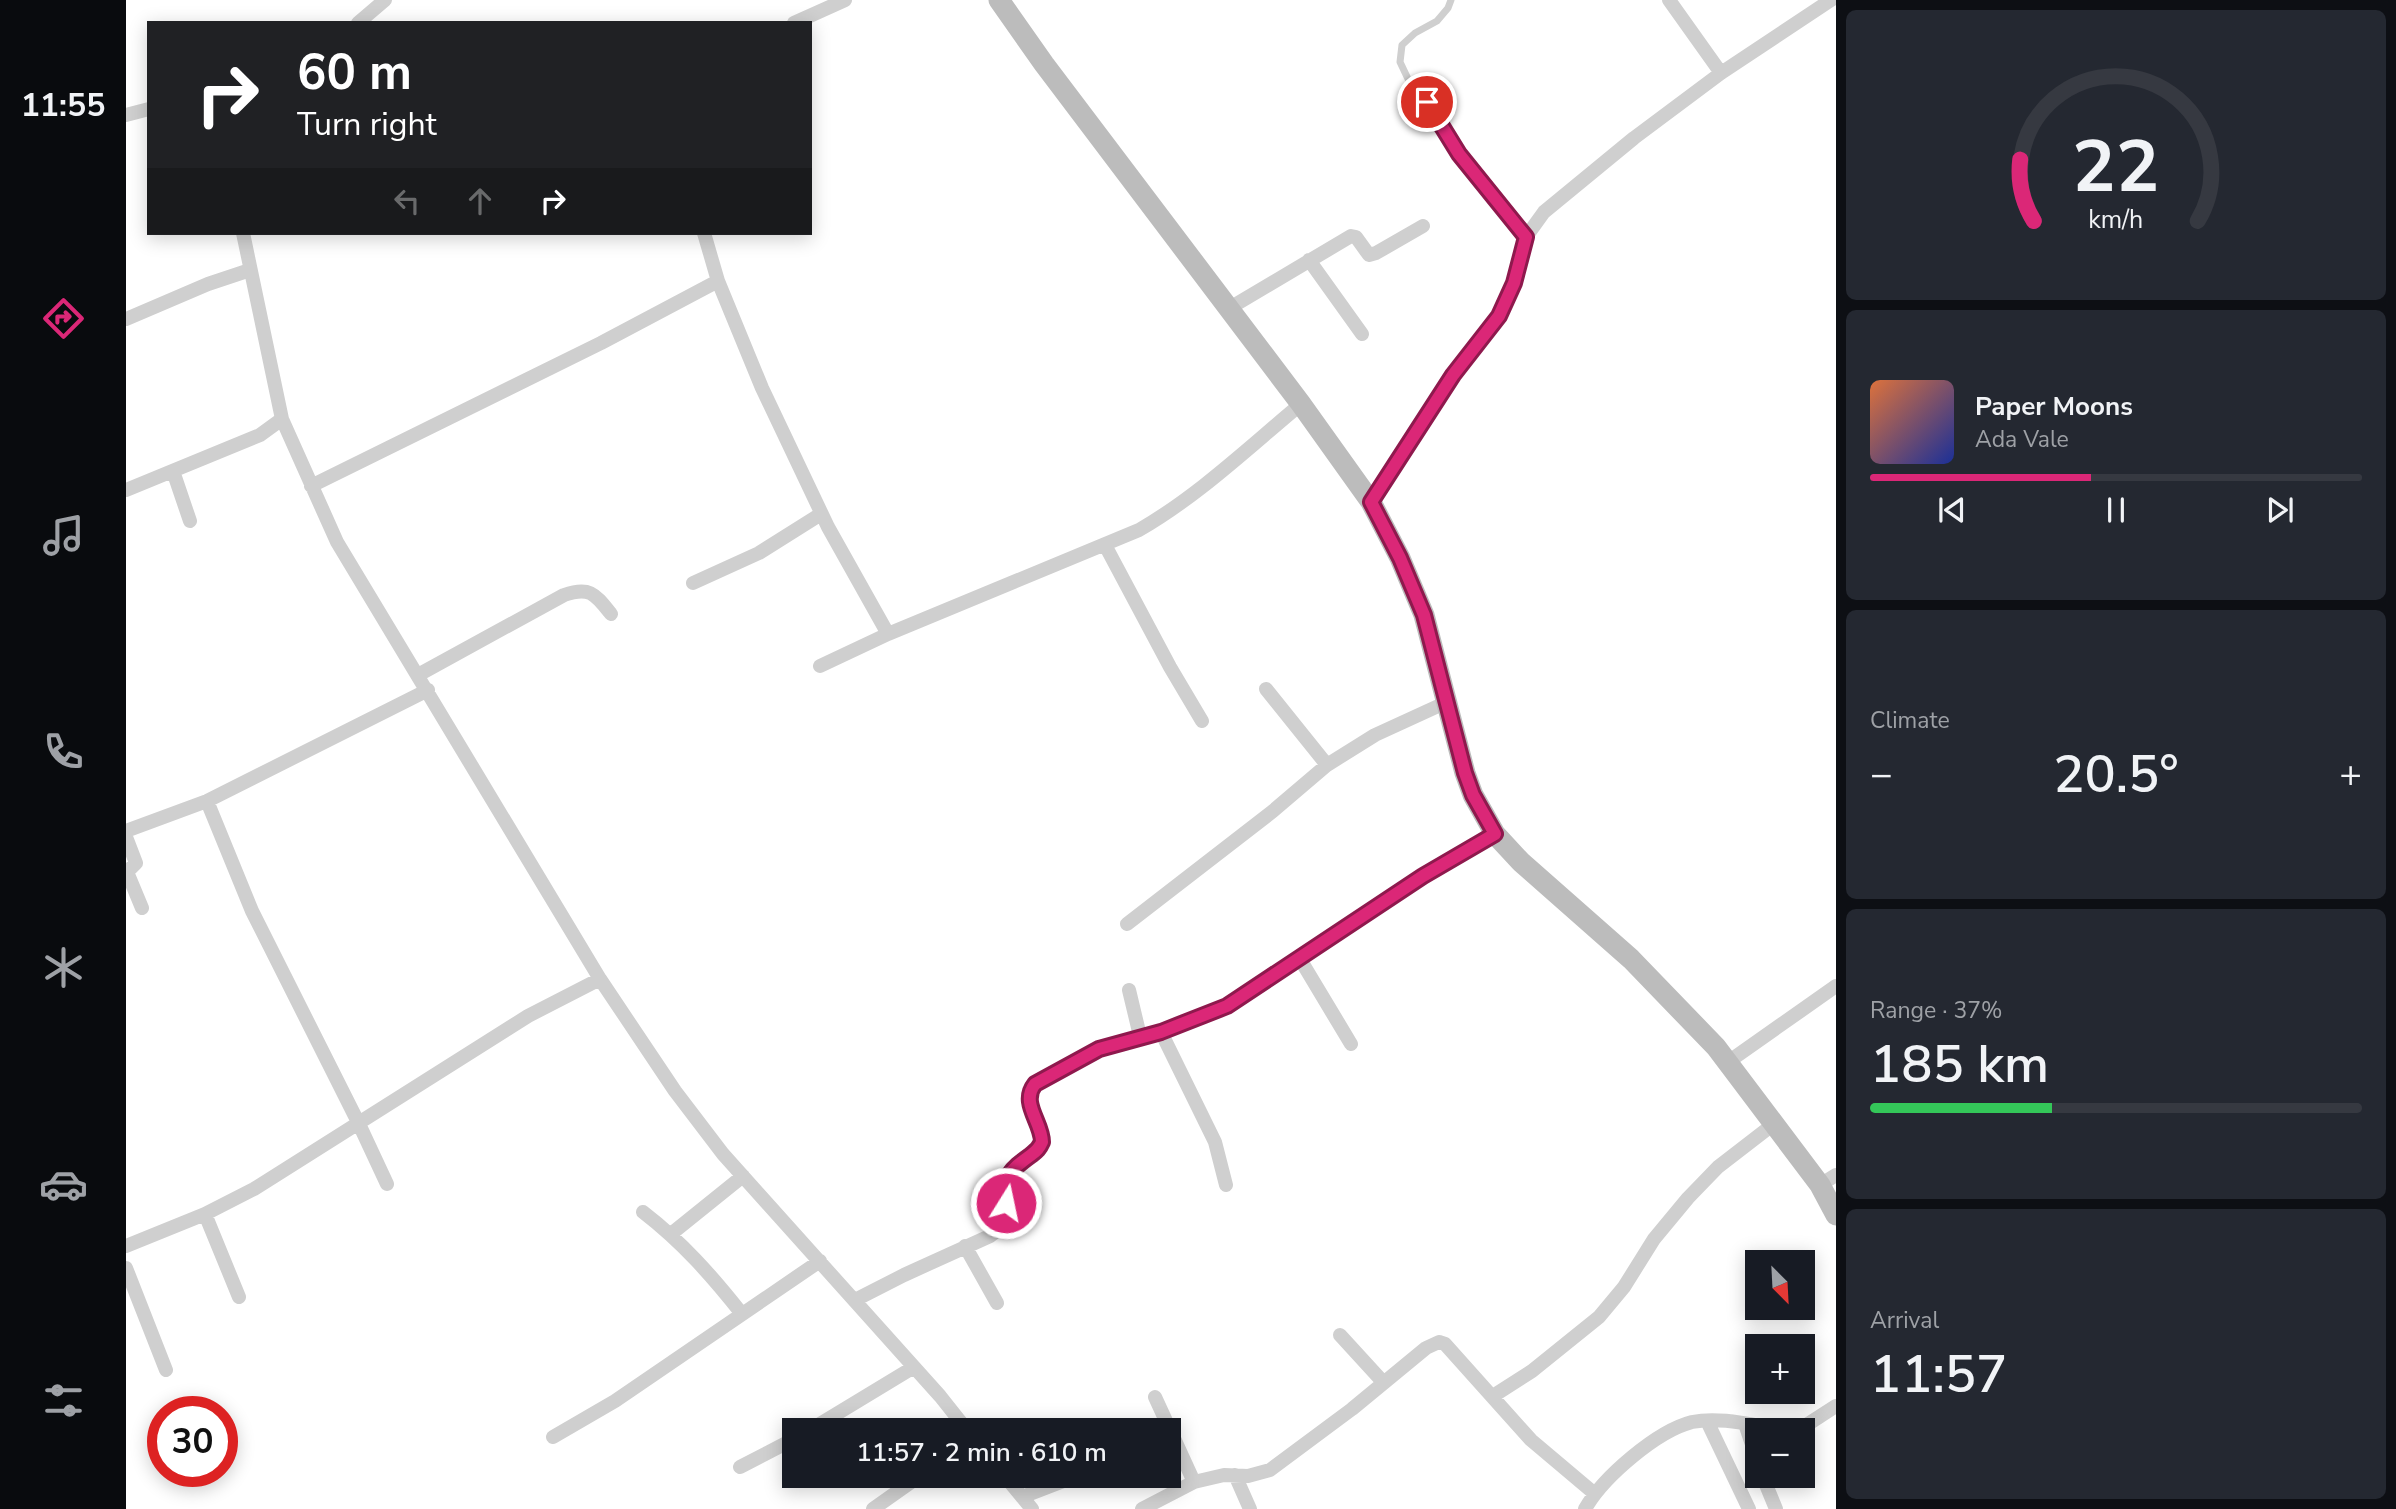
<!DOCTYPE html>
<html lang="en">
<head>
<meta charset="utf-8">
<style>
  :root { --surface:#171b24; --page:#242831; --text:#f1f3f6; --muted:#9ea1a6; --line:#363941; --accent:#db2777 }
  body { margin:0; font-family:"Nunito Sans",sans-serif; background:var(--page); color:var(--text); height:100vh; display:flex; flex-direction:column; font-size:26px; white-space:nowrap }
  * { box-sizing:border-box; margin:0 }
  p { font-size:23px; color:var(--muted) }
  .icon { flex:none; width:38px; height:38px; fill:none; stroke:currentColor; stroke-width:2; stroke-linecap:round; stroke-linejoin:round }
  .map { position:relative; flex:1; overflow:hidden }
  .panel { display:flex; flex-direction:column; gap:10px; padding:10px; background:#0d0f14; width:560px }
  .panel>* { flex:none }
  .top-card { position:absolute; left:21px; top:21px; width:665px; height:214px; border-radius:0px; box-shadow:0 4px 18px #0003; background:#202124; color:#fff; overflow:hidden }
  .needle { width:46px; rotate:156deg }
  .buttons { position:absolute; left:1619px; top:1250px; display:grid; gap:14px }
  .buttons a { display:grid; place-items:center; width:70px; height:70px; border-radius:0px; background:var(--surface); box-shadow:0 4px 18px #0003; font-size:35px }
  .speed { position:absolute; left:21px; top:1396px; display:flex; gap:14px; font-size:35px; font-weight:700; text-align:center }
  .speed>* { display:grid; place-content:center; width:91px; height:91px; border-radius:50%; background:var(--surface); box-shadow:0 4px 18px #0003; line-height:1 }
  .speed .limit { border:10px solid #d22; background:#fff; color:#111 }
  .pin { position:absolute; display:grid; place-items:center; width:60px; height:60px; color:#fff; margin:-30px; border:4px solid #fff; border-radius:50%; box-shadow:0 2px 7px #0007 }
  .me { position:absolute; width:77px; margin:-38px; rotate:10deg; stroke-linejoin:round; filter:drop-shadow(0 0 5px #0008) }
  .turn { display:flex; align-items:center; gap:24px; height:147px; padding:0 35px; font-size:32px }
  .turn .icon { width:91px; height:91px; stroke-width:2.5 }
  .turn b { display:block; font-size:49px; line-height:60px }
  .lanes { display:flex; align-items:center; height:66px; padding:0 35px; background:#0003; justify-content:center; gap:35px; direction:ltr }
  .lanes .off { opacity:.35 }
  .big { font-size:52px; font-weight:600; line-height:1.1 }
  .panel .widget { flex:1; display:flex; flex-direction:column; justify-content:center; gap:10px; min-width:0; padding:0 24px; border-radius:10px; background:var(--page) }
  .panel .dial { align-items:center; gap:0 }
  .dial svg { height:182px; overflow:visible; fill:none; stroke:var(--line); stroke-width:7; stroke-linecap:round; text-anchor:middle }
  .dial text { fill:var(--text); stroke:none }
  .song { display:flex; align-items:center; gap:21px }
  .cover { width:84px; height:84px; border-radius:10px; background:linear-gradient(135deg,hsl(20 70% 55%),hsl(230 70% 35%)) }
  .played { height:7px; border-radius:4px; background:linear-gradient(90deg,var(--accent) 45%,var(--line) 45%) }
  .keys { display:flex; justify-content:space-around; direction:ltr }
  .heat { display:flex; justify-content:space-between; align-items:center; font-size:38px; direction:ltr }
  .charge { height:10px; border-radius:5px; background:linear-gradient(90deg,#34c759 37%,var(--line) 0) }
  .trip { position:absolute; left:656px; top:1418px; width:399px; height:70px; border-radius:0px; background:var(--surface); box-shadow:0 4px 18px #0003; font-weight:600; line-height:70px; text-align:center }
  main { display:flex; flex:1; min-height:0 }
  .tab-bar { display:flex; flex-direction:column; width:126px; justify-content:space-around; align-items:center; background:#090b0e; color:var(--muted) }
  .tab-bar .icon { width:49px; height:49px }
  .tab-bar .selected { color:var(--accent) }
  .tab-bar b { font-size:32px; color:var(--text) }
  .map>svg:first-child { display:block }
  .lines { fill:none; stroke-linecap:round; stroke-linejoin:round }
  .service { stroke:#cfcfcf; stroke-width:7 }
  .minor { stroke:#cfcfcf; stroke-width:14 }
  .secondary { stroke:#bcbcbc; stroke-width:21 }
  .route-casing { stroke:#8e194d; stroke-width:18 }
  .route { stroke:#db2777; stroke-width:12 }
</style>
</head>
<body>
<main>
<nav class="tab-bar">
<b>11:55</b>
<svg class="icon selected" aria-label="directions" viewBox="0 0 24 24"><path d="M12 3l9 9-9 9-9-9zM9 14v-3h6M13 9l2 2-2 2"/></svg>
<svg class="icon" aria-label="music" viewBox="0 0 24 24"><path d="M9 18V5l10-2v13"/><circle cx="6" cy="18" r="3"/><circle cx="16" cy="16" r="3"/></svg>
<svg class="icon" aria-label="phone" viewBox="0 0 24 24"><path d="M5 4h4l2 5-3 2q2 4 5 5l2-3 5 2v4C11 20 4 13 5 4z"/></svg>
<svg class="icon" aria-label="climate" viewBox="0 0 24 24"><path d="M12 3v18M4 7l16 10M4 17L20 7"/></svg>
<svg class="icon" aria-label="car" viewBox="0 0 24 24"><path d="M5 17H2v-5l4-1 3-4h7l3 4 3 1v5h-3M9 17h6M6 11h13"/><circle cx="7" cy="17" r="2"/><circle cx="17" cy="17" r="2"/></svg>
<svg class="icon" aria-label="filters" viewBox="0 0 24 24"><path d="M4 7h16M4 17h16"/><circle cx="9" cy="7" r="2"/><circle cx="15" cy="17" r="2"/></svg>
</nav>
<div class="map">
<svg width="1710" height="1509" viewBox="0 0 1710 1509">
  <rect width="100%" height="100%" fill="#fff"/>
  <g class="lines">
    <path class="service" d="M1325 0 1322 8 1311 21 1289 33 1276 45 1274 62 1283 81 1301 102 1333 154 1400 237"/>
    <path class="minor" d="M1543 0 1595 73
      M232 23 259 0
      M668 23 719 0
      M0 115 23 109
      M117 233 156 419 211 542 474 979 549 1091 597 1154 814 1396 841 1430
      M578 233 592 281 636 388 702 527 762 634
      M1183 260 1236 334
      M1102 309 1225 236 1230 237 1243 255 1250 253 1297 226
      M0 319 82 284 124 270
      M47 471 64 521
      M185 486 475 343 592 281
      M0 490 134 435 156 419
      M1245 502 1327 375 1373 316 1388 283 1400 237 1418 212 1508 138 1595 73 1705 0
      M979 545 1044 667 1076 721
      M567 583 633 553 695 514
      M694 666 762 634 1013 530C1072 496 1122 448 1175 404
      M292 675 438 595C464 586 469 594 485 614
      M1140 689 1201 765
      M81 801 126 911 233 1124 261 1184
      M0 831 81 801 302 690
      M0 837 10 863 1 872 16 908
      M1001 924 1147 811 1201 765 1249 735 1321 702
      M1174 959 1225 1044
      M1003 990 1014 1036
      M1035 1032 1089 1142 1100 1185
      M1602 1062 1710 986
      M1694 1185 1710 1175
      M517 1212C556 1242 586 1276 616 1314
      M79 1214 113 1297
      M545 1234 617 1176
      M0 1246 79 1214 128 1189 402 1016 474 979
      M839 1246 871 1303
      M0 1268 40 1370
      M729 1300 778 1275 864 1236C891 1219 873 1203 879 1180 884 1164 906 1157 916 1145 918 1123 890 1100 912 1081L973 1049 1035 1032 1101 1006 1297 876 1369 834
      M1214 1335 1257 1382
      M1367 1396 1406 1371 1473 1317 1498 1287 1528 1239 1562 1198 1592 1167 1649 1123
      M1029 1397 1068 1482
      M1581 1421 1623 1509
      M1619 1424 1631 1459
      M684 1430 788 1367
      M1662 1430 1679 1426 1710 1406
      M427 1437 489 1401 694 1261
      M614 1467 668 1439
      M878 1475 906 1509
      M1109 1475 1124 1509
      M1636 1475 1650 1509
      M896 1497 953 1475
      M747 1509 795 1475
      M1016 1509 1068 1482 1098 1475 1122 1476 1144 1470 1226 1409 1300 1348 1313 1342 1319 1344 1405 1440 1469 1494
      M1459 1509C1477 1477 1531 1431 1566 1422 1595 1416 1629 1426 1658 1430"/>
    <path class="secondary" d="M873 0 918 64 1175 404 1245 502 1274 558 1298 615 1339 773 1347 795 1369 834 1395 862 1505 959 1590 1047 1694 1185 1710 1215"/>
  </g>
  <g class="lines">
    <defs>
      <path id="route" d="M880 1203C878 1175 883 1171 905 1155 910 1151 913 1149 916 1142 916 1122 894 1103 909 1084L973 1049 1035 1032 1101 1006 1297 876 1369 834 1347 795 1339 773 1298 615 1274 558 1245 502 1327 375 1373 316 1388 283 1400 237 1333 154 1301 102"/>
    </defs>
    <use href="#route" class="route-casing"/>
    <use href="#route" class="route"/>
  </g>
</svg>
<div class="buttons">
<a><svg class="needle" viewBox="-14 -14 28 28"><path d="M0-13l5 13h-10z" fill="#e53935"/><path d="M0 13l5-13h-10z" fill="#9ea1a6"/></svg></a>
<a>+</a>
<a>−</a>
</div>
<div class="speed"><div class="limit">30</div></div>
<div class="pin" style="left:1301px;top:102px;background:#d93025"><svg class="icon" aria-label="arrive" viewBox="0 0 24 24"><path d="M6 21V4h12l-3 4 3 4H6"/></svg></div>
<svg class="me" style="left:880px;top:1203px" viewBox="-20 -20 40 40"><circle r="17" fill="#db2777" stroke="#fff" stroke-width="3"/><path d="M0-11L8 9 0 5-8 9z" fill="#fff"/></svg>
<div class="trip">11:57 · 2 min · 610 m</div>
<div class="top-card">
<div class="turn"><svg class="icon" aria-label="right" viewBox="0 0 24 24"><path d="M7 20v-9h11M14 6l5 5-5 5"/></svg><div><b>60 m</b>Turn right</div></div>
<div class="lanes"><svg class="icon off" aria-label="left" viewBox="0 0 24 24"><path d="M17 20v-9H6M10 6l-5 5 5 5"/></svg><svg class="icon off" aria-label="ahead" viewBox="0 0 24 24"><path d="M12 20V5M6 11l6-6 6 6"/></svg><svg class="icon" aria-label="right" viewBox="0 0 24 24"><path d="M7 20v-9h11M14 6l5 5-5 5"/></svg></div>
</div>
</div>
<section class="panel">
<div class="widget dial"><svg viewBox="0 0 100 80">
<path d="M14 69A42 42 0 1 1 86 69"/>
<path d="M14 69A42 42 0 0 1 8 42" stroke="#db2777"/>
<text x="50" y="56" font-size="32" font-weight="700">22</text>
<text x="50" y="72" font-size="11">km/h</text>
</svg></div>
<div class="widget">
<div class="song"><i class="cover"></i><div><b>Paper Moons</b><p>Ada Vale</p></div></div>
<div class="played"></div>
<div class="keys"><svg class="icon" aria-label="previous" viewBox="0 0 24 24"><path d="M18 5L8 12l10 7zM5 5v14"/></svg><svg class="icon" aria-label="pause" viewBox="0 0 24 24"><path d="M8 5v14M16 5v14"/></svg><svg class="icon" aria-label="next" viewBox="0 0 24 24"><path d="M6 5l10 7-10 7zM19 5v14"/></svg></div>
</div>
<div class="widget"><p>Climate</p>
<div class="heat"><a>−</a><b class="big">20.5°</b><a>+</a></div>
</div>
<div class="widget"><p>Range · 37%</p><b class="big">185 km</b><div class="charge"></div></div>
<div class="widget"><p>Arrival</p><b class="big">11:57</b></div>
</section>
</main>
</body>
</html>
